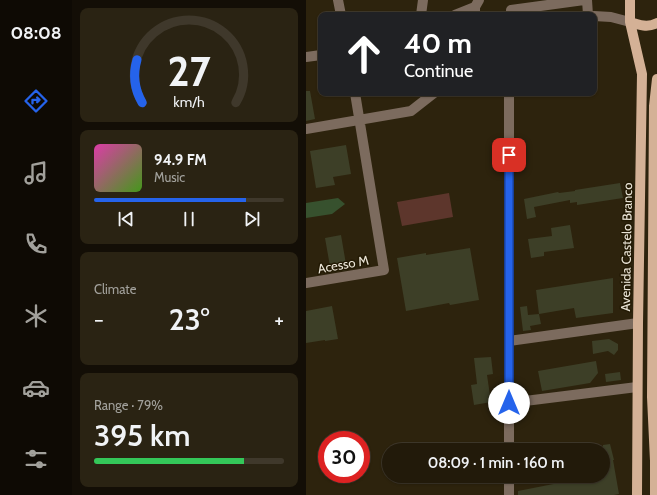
<!DOCTYPE html>
<html lang="en">
<head>
<meta charset="utf-8">
<style>
  :root { --surface:#221a0a; --page:#2a2313; --text:#f1f3f6; --muted:#a2a19c; --line:#3f382b; --accent:#2563eb }
  body { margin:0; font-family:Cabin,sans-serif; background:var(--page); color:var(--text); height:100vh; display:flex; flex-direction:column; font-size:15px; white-space:nowrap }
  * { box-sizing:border-box; margin:0 }
  p { font-size:13px; color:var(--muted) }
  .icon { flex:none; width:22px; height:22px; fill:none; stroke:currentColor; stroke-width:2; stroke-linecap:round; stroke-linejoin:round }
  .map { position:relative; flex:1; overflow:hidden }
  .sheet { display:flex; flex-direction:column; gap:8px; padding:8px; background:#130e06; width:234px }
  .sheet>* { flex:none }
  .guide { position:absolute; left:12px; top:12px; width:279px; height:84px; border-radius:8px; box-shadow:0 1px 3px #0004,0 0 0 1px var(--line); background:#202124; color:#fff; overflow:hidden }
  .speed { position:absolute; left:12px; top:431px; display:flex; gap:8px; font-size:20px; font-weight:700; text-align:center }
  .speed>* { display:grid; place-content:center; width:52px; height:52px; border-radius:50%; background:var(--surface); box-shadow:0 1px 3px #0004,0 0 0 1px var(--line); line-height:1 }
  .speed .limit { border:6px solid #d22; background:#fff; color:#111 }
  .pin { position:absolute; display:grid; place-items:center; width:34px; height:34px; color:#fff; margin:-17px; border-radius:8px; box-shadow:0 2px 6px #0006 }
  .me { position:absolute; width:44px; margin:-22px; rotate:0deg; stroke-linejoin:round; filter:drop-shadow(0 0 3px #0008) }
  .turn { display:flex; align-items:center; gap:14px; height:84px; padding:0 20px; font-size:18px }
  .turn .icon { width:52px; height:52px; stroke-width:2.5 }
  .turn b { display:block; font-size:28px; line-height:34px }
  .big { font-size:30px; font-weight:600; line-height:1.1 }
  .sheet .widget { flex:1; display:flex; flex-direction:column; justify-content:center; gap:6px; min-width:0; padding:0 14px; border-radius:8px; background:var(--page) }
  .sheet .dial { align-items:center; gap:0 }
  .dial svg { height:104px; overflow:visible; fill:none; stroke:var(--line); stroke-width:7; stroke-linecap:round; text-anchor:middle }
  .dial text { fill:var(--text); stroke:none }
  .song { display:flex; align-items:center; gap:12px }
  .cover { width:48px; height:48px; border-radius:6px; background:linear-gradient(135deg,hsl(320 70% 55%),hsl(100 70% 35%)) }
  .played { height:4px; border-radius:2px; background:linear-gradient(90deg,var(--accent) 80%,var(--line) 80%) }
  .keys { display:flex; justify-content:space-around; direction:ltr }
  .heat { display:flex; justify-content:space-between; align-items:center; font-size:22px; direction:ltr }
  .charge { height:6px; border-radius:3px; background:linear-gradient(90deg,#34c759 79%,var(--line) 0) }
  .trip { position:absolute; left:76px; top:443px; width:228px; height:40px; border-radius:20px; background:var(--surface); box-shadow:0 1px 3px #0004,0 0 0 1px var(--line); font-weight:600; line-height:40px; text-align:center }
  main { display:flex; flex:1; min-height:0 }
  .menu { display:flex; flex-direction:column; width:72px; justify-content:space-around; align-items:center; background:#0e0a04; color:var(--muted) }
  .menu .icon { width:28px; height:28px }
  .menu .selected { color:var(--accent) }
  .menu b { font-size:18px; color:var(--text) }
  .map>svg:first-child { display:block }
  .green { fill:#5d362c }
  .water { fill:#37512e }
  .building { fill:#3d3f27 }
  .lines { fill:none; stroke-linecap:round; stroke-linejoin:round }
  .minor { stroke:#7c6b5e; stroke-width:10 }
  .major { stroke:#d4b196; stroke-width:10 }
  .route-casing { stroke:#184099; stroke-width:10 }
  .route { stroke:#2563eb; stroke-width:7 }
  .labels { text-anchor:middle; dominant-baseline:central; stroke-width:3; stroke-linejoin:round; paint-order:stroke }
  .street-label { font-size:13px; fill:#ebe5d7; stroke:#231a04 }
</style>
</head>
<body>
<main>
<nav class="menu">
<b>08:08</b>
<svg class="icon selected" aria-label="directions" viewBox="0 0 24 24"><path d="M12 3l9 9-9 9-9-9zM9 14v-3h6M13 9l2 2-2 2"/></svg>
<svg class="icon" aria-label="music" viewBox="0 0 24 24"><path d="M9 18V5l10-2v13"/><circle cx="6" cy="18" r="3"/><circle cx="16" cy="16" r="3"/></svg>
<svg class="icon" aria-label="phone" viewBox="0 0 24 24"><path d="M5 4h4l2 5-3 2q2 4 5 5l2-3 5 2v4C11 20 4 13 5 4z"/></svg>
<svg class="icon" aria-label="climate" viewBox="0 0 24 24"><path d="M12 3v18M4 7l16 10M4 17L20 7"/></svg>
<svg class="icon" aria-label="car" viewBox="0 0 24 24"><path d="M5 17H2v-5l4-1 3-4h7l3 4 3 1v5h-3M9 17h6M6 11h13"/><circle cx="7" cy="17" r="2"/><circle cx="17" cy="17" r="2"/></svg>
<svg class="icon" aria-label="filters" viewBox="0 0 24 24"><path d="M4 7h16M4 17h16"/><circle cx="9" cy="7" r="2"/><circle cx="15" cy="17" r="2"/></svg>
</nav>
<section class="sheet">
<div class="widget dial"><svg viewBox="0 0 100 80">
<path d="M14 69A42 42 0 1 1 86 69"/>
<path d="M14 69A42 42 0 0 1 10 36" stroke="#2563eb"/>
<text x="50" y="56" font-size="32" font-weight="700">27</text>
<text x="50" y="72" font-size="11">km/h</text>
</svg></div>
<div class="widget">
<div class="song"><i class="cover"></i><div><b>94.9 FM</b><p>Music</p></div></div>
<div class="played"></div>
<div class="keys"><svg class="icon" aria-label="previous" viewBox="0 0 24 24"><path d="M18 5L8 12l10 7zM5 5v14"/></svg><svg class="icon" aria-label="pause" viewBox="0 0 24 24"><path d="M8 5v14M16 5v14"/></svg><svg class="icon" aria-label="next" viewBox="0 0 24 24"><path d="M6 5l10 7-10 7zM19 5v14"/></svg></div>
</div>
<div class="widget"><p>Climate</p>
<div class="heat"><a>−</a><b class="big">23°</b><a>+</a></div>
</div>
<div class="widget"><p>Range · 79%</p><b class="big">395 km</b><div class="charge"></div></div>
</section>
<div class="map">
<svg width="351" height="495" viewBox="0 0 351 495">
  <rect width="100%" height="100%" fill="#2d230d"/>
  <path class="green" d="M143 193 147 217 96 226 91 202Z"/>
  <path class="water" d="M32 198 39 204 26 214 0 218V203Z"/>
  <path class="building" d="M0 91H4L9 119 0 121Z
    M40 145 45 174 27 177 29 185 10 188 4 151Z
    M314 183 317 198 271 205V202L264 203V200L228 207 230 217 221 219 218 199 252 192 253 193 269 191V190Z
    M264 225 268 248 238 252V256L225 258 222 239 246 236 245 228Z
    M35 235 41 270 25 272 19 238Z
    M164 248 173 300 144 305 143 303 100 311 91 258 120 253V255Z
    M307 278V313L270 318 268 308 233 314 230 290Z
    M26 306 32 339 19 341V340L0 343V311Z
    M221 306 222 315 233 314 235 324 224 326 225 330 217 331 214 307Z
    M303 339 312 344V350L308 355 302 351 287 354 286 341Z
    M185 357 187 374 181 375 185 402 168 405 165 385 171 384 168 358Z
    M290 361 292 373 284 383 236 391 232 371Z
    M314 372 315 380 300 382 299 374Z
    M304 444 308 460H307L313 494 308 495H212V491L288 476H297V445Z"/>
  <g class="lines">
    <path class="minor" d="M32 0 35 15
      M281 0 282 15
      M205 10 278 0
      M115 15 117 0
      M149 15 169 7
      M169 15V7L173 0
      M288 16 305 17 324 22
      M0 57 15 55
      M0 129 105 111 128 93
      M0 283 78 270 49 93
      M203 341 332 323
      M203 403 331 387
      M203 450V93
      M203 476V495"/>
    <path class="major" d="M324 0V22L336 74 332 323 331 495
      M324 22C333 25 342 28 351 23
      M349 495V461L346 397 348 106 351 79"/>
  </g>
  <g class="lines">
    <defs>
      <path id="route" d="M203 403V155"/>
    </defs>
    <use href="#route" class="route-casing"/>
    <use href="#route" class="route"/>
  </g>
  <g class="labels">
    <g class="street-label">
      <text transform="translate(320 247) rotate(-89)">Avenida Castelo Branco</text>
      <text transform="translate(37 264) rotate(-10)">Acesso M</text>
    </g>
  </g>
</svg>
<div class="speed"><div class="limit">30</div></div>
<div class="pin" style="left:203px;top:155px;background:#d93025"><svg class="icon" aria-label="arrive" viewBox="0 0 24 24"><path d="M6 21V4h12l-3 4 3 4H6"/></svg></div>
<svg class="me" style="left:203px;top:403px" viewBox="-20 -20 40 40"><circle r="19" fill="#fff"/><path d="M0-13L10 11 0 6-10 11z" fill="#2563eb"/></svg>
<div class="trip">08:09 · 1 min · 160 m</div>
<div class="guide">
<div class="turn"><svg class="icon" aria-label="ahead" viewBox="0 0 24 24"><path d="M12 20V5M6 11l6-6 6 6"/></svg><div><b>40 m</b>Continue</div></div>
</div>
</div>
</main>
</body>
</html>
